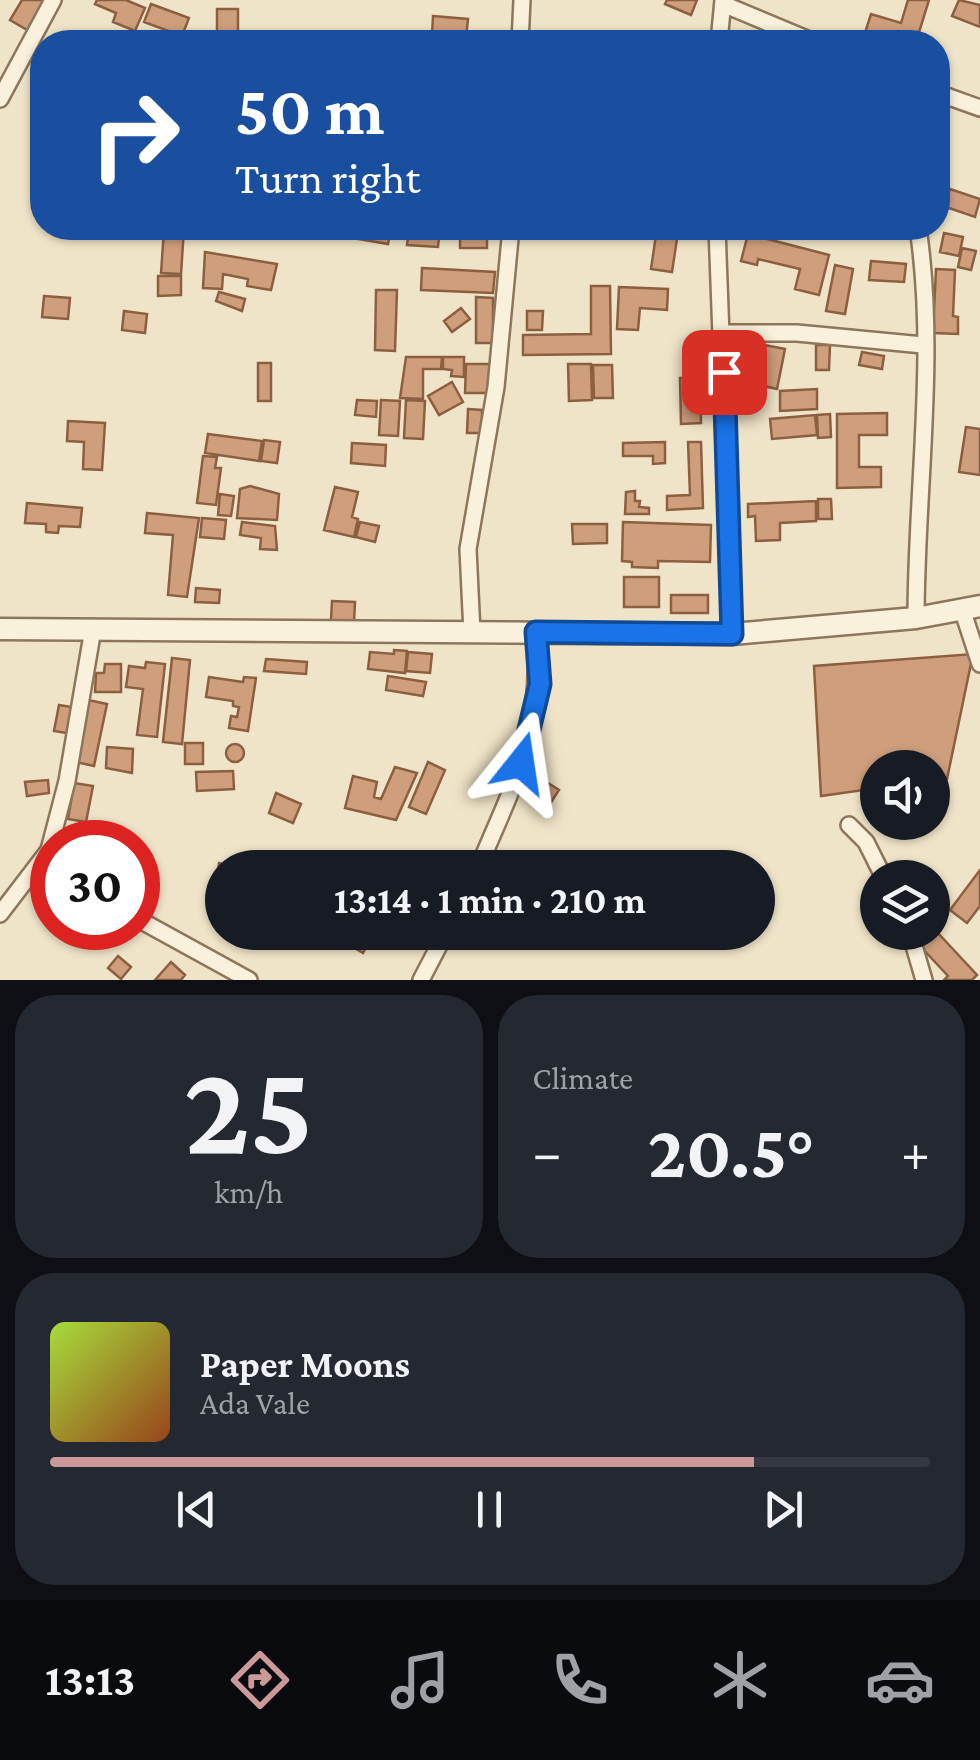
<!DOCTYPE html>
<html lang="en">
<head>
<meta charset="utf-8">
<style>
  :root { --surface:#171b24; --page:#242831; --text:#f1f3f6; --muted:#9ea1a6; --line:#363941; --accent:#cc999b }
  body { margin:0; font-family:"Crimson Pro",serif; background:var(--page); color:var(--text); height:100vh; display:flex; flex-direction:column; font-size:38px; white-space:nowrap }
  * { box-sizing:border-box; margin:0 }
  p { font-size:32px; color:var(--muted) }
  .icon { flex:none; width:55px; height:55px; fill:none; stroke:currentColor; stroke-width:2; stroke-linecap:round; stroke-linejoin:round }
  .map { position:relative; height:980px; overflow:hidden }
  .side { display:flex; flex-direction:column; gap:15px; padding:15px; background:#0d0f14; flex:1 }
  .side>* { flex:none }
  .guide { position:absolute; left:30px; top:30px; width:920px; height:210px; border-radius:40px; box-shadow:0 2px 8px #0004; background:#1a4fa0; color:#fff; overflow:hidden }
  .tools { position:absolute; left:860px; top:750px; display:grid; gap:20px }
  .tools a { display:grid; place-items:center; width:90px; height:90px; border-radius:50%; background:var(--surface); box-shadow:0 2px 8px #0004; font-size:50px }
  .speed { position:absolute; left:30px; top:820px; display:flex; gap:20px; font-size:50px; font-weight:700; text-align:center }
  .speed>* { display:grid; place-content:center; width:130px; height:130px; border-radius:50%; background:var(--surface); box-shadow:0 2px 8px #0004; line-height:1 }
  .speed .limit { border:15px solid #d22; background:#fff; color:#111 }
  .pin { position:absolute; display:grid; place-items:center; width:85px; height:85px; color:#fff; margin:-42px; border-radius:20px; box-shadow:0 5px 15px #0006 }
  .me { position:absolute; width:110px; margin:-55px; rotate:15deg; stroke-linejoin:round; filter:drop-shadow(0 0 8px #0008) }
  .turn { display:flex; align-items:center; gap:35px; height:210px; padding:0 40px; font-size:45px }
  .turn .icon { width:130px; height:130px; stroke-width:2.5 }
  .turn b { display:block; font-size:70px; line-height:85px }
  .big { font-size:75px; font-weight:700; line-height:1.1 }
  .side .tile { flex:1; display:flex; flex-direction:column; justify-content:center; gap:15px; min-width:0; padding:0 35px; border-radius:40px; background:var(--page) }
  .side .dial { align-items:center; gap:0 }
  .dial b { font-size:130px; line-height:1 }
  .song { display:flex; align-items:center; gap:30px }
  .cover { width:120px; height:120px; border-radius:15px; background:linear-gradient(135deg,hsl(80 70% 55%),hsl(20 70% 35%)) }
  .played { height:10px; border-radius:5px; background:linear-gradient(90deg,var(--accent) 80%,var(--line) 80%) }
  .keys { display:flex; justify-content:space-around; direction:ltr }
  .heat { display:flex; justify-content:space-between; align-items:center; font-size:55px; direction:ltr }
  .side .tiles { flex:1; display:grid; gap:15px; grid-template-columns:1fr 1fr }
  .tile:last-child { grid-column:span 2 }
  .trip { position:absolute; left:205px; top:850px; width:570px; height:100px; border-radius:50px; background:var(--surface); box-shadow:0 2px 8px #0004; font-weight:700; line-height:100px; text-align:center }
  .menu { display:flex; height:160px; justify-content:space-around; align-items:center; background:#090b0e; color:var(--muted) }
  .menu .icon { width:70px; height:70px }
  .menu .current { color:var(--accent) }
  .menu b { font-size:45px; color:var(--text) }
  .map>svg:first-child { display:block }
  .building { fill:#cf9f7d; stroke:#8d5f41; stroke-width:2.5 }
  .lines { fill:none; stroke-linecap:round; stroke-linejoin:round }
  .minor-casing { stroke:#8d765c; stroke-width:20 }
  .tertiary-casing { stroke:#8d765c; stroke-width:25 }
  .minor { stroke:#faf1dc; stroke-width:15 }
  .tertiary { stroke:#faf1dc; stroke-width:20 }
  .route-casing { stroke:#114b97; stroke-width:25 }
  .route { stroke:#1a73e8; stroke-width:18 }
</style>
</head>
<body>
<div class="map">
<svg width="980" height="980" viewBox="0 0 980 980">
  <rect width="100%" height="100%" fill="#f0e4c8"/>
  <path class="building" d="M22 0H47L29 31 10 20Z
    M97 0H126L145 8 135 31 113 22 116 13 95 4Z
    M667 0H697L691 15 665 4Z
    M908 0H929L916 42 863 39 871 14 901 23Z
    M959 0 980 5V27L952 16Z
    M151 4 189 18 182 36 144 22Z
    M217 9H238V31L246 33 244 42H217Z
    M433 16 468 19 466 38 432 35Z
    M950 189 980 199 975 217 943 206Z
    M99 228H184L181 274 161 273 164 230Z
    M317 228H391L388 244 317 232Z
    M409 228H440L438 247 407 245Z
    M460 228H487V248H460Z
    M657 228 678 232 672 272 651 269Z
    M944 233 963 237 959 256 940 252Z
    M748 234 829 255 819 295 795 289 800 269 758 259 757 265 741 261Z
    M962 248 976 251 971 270 958 267Z
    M205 252 277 264 271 290 247 286 248 279 223 274 222 289 203 288Z
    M871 261 906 264 904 282 869 280Z
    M835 265 853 269 845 314 826 311Z
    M422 268 495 272 493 293 421 290Z
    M936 269 955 270 953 316 958 317V334L933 333Z
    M158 276H181V295L158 296Z
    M591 286H610L611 354 523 355V335L591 334Z
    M619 287 668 289 667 310 640 308 638 330 617 329Z
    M376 290H397L395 351 375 350Z
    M219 292 245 299 242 311 216 301Z
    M44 296 70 298 68 319 42 317Z
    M476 297 493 298V343H476Z
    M461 308 470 319 452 332 444 321Z
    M124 311 147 314 145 333 122 330Z
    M527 311H543L542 330H527Z
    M754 343 785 349 777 389 746 382Z
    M816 345H830L829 370H816Z
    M862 352 884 356 882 369 859 365Z
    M406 357H442L441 369H423V399L400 398Z
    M443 357H464V377L451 376 452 370 443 369Z
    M258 363H271V401H258Z
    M466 364H493V393H465Z
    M568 364H591L592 400 569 401Z
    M593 365H612L613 398H594Z
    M700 377 701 423 681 424 680 378Z
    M452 382 463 402 439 415 428 396Z
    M817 389V409L780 411V391Z
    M357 400 377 401 376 417 355 415Z
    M381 400 400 401 398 436 379 435Z
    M406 400 425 401 423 439 404 438Z
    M468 409 482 410V433H467Z
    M887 413V435H859V467H881V487L837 488V414Z
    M830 414 831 437 818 438 817 415Z
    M815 415 817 435 772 439 770 419Z
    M68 421 105 423 102 470 83 469 84 442 67 441Z
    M966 427 980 429V475L959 472Z
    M208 434 262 441 259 461 205 453Z
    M264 440 280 442 277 463 261 461Z
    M665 442V463L653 464V456H623V443Z
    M688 442H701L703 508 667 510V496L690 495Z
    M352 443 386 445 385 466 351 463Z
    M203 456 217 457 215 468H221L216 505 197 503Z
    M250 486 279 494 277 520 237 518 240 489Z
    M335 487 358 492 352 517 358 519 354 537 324 530Z
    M635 491V501H640L639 507 649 508V514H625L626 492Z
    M220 494 234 496 231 516 218 515Z
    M818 499H831L832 519H818Z
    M816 501V521L780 523V540L756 541 755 516 748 517V504Z
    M27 503 82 508 80 527 59 526 58 533 46 532V524L25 523Z
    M147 513 199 518 187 597 168 595 173 535 145 533Z
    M202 518 226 520 224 539 200 537Z
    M242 522 275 526 277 550 260 549 261 538 240 535Z
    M360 522 379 526 375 542 356 537Z
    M623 522 711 525 710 562 658 561V568L632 567V562L622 561Z
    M572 524H607V543L573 544Z
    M624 577H659V607H624Z
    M196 588 220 590 219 603 195 602Z
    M671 595H708V613H671Z
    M332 601 355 602 354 622 331 620Z
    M394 650 407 651 405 673 368 669 370 652 394 654Z
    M408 652 432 654 430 673 406 671Z
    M973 654 947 779 932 781V768H878V788L821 796 814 666Z
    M172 658 190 660 182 744 163 742Z
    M266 659 307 662 306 674 264 671Z
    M146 662 165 664 157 737 137 735 143 689 126 687 129 666 145 668Z
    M105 664H121V692H95L96 673H104Z
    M388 676 426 682 423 696 386 690Z
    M209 677 243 682 244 677 256 678 248 731 229 728 231 716 237 717 239 707 233 706V701L206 697Z
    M88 700 107 704 94 766 76 762Z
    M59 705 78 708 73 734 54 731Z
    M185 743H203V764H185Z
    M226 753a9 9 0 1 1 18 0a9 9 0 1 1-18 0Z
    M107 747 133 749 132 773 106 768Z
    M428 762 445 770 426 814 409 807Z
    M395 767 417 773 396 820 345 808 353 776 377 782 374 797 381 799Z
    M233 771 234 789 197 791 196 772Z
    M48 780 49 793 27 796 25 782Z
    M74 783 93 786 86 822 68 819Z
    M548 783 559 790 548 807 537 800Z
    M276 793 301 804 293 823 269 813Z
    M219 863 236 868H222V908L213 905Z
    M980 870V906L967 923 950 910Z
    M351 932H374L363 953 345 942Z
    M937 932 977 975 972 980H944L948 976 921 947Z
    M118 956 131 967 121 979 108 968Z
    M171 962 185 975 181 980H155Z"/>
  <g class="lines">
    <defs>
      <path id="minor" d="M723 4 814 42
        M520 42 522 0
        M719 42 723 0
        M938 93 980 108
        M0 99 53 0
        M717 228 732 634
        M722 333H797L923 345
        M962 609 980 664
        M916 618C916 490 937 355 918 228
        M472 633 468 549 496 387 511 228
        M849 825 866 842 884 878
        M478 868C516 780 543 730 535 631
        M0 914 49 850 67 781 93 629
        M138 919 249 980
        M910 932 924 980
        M421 980 446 932"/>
      <path id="tertiary" d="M0 629 732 634 916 618 980 606"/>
    </defs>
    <use href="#minor" class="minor-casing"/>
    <use href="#tertiary" class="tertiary-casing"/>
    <use href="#minor" class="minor"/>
    <use href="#tertiary" class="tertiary"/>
  </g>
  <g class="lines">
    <defs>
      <path id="route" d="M521 763 540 684 536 632 732 634 724 372"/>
    </defs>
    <use href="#route" class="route-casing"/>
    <use href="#route" class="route"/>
  </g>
</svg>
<div class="tools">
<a><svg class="icon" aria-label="sound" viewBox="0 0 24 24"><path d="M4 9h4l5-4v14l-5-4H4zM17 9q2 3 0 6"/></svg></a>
<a><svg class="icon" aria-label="layers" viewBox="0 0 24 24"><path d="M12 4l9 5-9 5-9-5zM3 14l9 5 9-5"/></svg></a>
</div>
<div class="speed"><div class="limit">30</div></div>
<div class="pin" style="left:724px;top:372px;background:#d93025"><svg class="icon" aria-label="arrive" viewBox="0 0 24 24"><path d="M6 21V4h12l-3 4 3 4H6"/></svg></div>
<svg class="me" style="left:521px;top:763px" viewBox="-20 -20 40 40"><path d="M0-17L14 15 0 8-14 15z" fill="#1a73e8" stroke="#fff" stroke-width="4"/></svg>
<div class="trip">13:14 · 1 min · 210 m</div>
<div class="guide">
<div class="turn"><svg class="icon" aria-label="right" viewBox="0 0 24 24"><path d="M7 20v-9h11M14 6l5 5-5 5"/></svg><div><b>50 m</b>Turn right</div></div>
</div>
</div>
<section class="side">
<div class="tiles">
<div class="tile dial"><b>25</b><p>km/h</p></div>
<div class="tile"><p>Climate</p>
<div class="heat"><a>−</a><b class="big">20.5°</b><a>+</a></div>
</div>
<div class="tile">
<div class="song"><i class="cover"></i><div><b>Paper Moons</b><p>Ada Vale</p></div></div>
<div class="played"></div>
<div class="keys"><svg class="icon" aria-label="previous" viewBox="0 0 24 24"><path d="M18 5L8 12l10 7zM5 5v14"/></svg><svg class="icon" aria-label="pause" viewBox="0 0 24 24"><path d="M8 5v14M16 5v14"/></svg><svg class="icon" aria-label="next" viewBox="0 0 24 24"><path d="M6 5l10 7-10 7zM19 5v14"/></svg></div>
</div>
</div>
</section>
<nav class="menu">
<b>13:13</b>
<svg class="icon current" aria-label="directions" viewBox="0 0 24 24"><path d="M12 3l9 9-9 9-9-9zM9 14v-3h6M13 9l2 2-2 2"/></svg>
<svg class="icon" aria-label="music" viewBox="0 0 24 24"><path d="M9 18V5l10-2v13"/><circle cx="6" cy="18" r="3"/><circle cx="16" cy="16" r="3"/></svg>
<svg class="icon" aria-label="phone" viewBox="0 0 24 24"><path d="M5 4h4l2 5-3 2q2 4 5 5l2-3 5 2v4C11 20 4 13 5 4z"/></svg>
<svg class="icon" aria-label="climate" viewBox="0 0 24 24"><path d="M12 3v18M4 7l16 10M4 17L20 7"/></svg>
<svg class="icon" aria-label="car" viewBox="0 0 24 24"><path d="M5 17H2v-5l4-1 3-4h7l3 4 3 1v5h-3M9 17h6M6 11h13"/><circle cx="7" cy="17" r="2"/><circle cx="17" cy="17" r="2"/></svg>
</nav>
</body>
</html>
